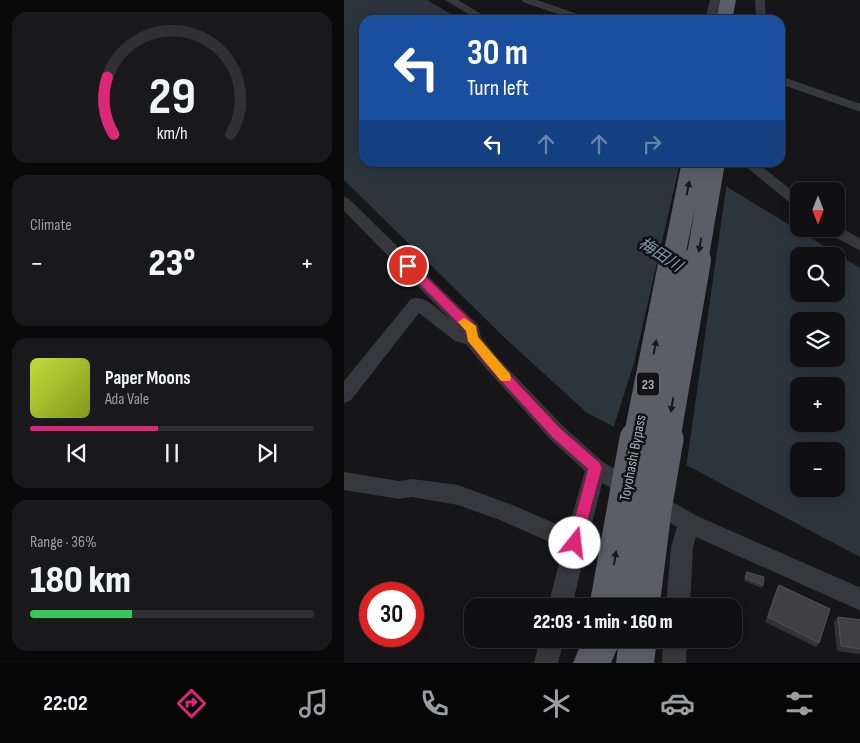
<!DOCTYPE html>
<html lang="en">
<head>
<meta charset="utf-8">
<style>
  :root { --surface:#101012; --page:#19191b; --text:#f1f3f6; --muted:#9c9d9f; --line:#303032; --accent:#db2777 }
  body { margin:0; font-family:"Sofia Sans Condensed","Noto Sans JP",sans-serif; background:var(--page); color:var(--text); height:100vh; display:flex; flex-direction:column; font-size:19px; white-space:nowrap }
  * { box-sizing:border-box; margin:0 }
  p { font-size:16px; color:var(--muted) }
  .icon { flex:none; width:28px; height:28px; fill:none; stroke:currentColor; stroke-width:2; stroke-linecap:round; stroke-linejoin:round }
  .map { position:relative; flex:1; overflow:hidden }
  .details { display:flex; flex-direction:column; gap:12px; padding:12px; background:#09090a; width:344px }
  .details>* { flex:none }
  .hud { position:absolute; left:15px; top:15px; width:426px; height:152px; border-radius:15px; box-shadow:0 2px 12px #0003,0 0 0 1px var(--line); background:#1a4fa0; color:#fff; overflow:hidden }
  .needle { width:32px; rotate:180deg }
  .tools { position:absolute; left:446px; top:182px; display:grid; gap:10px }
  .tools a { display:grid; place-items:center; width:55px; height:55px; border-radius:10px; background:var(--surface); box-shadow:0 2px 12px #0003,0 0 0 1px var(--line); font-size:25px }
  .speed { position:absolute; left:15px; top:582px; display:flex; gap:10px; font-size:25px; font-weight:700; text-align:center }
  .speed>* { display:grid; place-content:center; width:65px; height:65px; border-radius:50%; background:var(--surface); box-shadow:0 2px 12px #0003,0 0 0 1px var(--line); line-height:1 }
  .speed .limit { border:8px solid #d22; background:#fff; color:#111 }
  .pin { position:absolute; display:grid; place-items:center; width:42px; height:42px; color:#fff; margin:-21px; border:2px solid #fff; border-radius:50%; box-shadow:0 1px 5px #0007 }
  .me { position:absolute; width:55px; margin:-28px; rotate:16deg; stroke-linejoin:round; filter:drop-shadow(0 0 4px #0008) }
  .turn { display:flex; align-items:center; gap:18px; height:105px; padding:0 25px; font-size:22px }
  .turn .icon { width:65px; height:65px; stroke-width:2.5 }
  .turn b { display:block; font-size:35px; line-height:42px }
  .lanes { display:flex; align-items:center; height:48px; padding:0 25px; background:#0003; justify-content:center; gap:25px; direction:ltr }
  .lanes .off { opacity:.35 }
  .big { font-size:38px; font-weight:800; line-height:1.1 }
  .details .widget { flex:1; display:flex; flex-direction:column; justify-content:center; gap:8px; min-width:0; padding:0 18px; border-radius:15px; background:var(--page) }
  .details .dial { align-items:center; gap:0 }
  .dial svg { height:130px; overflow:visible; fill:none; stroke:var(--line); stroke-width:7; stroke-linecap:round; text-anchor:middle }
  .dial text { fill:var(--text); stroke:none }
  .song { display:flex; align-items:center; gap:15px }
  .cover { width:60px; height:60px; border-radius:8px; background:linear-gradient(135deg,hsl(70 70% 55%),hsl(70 70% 35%)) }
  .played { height:5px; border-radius:2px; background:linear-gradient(90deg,var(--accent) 45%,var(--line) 45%) }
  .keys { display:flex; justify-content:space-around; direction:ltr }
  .heat { display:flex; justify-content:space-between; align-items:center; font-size:28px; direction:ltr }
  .charge { height:8px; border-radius:4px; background:linear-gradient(90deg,#34c759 36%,var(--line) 0) }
  .trip { position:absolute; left:120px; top:598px; width:278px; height:50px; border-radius:15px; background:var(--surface); box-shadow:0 2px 12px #0003,0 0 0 1px var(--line); font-weight:800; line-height:50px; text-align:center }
  .dock { display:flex; height:80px; justify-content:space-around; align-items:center; background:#060607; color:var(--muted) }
  .dock .icon { width:35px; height:35px }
  .dock .on { color:var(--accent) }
  .dock b { font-size:22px; color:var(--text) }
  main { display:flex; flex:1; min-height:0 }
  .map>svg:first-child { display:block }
  .water { fill:#2c353c; fill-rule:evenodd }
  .pier { fill:#161618 }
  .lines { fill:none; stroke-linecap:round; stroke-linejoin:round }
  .minor { fill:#37383d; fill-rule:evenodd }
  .trunk { fill:#5b5e65; fill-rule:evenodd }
  .trunk-bridge-far2 { stroke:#5b5e65; stroke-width:22 }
  .trunk-bridge-far1 { stroke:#5b5e65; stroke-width:28 }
  .trunk-bridge { stroke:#5b5e65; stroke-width:35 }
  .wall { fill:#323236 }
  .building { fill:#3f3f44; stroke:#4f5156 }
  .oneway { fill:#18191b }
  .route { fill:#db2777; stroke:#8e194d }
  .slow { fill:#f59e0b }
  .labels { text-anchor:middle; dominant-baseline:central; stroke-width:5; stroke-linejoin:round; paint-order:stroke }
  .shield { fill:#111113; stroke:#7b7e86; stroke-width:1 }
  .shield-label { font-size:14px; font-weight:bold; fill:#a8adb8 }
  .street-label { font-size:15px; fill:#a8adb8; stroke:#111113 }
  .water-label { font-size:16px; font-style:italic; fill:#7f9bb3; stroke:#111113 }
</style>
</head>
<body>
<main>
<section class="details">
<div class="widget dial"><svg viewBox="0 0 100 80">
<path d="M14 69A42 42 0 1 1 86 69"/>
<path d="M14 69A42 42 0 0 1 10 34" stroke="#db2777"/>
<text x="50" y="56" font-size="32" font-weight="700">29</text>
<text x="50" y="72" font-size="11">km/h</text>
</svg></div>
<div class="widget"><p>Climate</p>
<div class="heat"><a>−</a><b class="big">23°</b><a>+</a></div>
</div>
<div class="widget">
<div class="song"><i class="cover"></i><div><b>Paper Moons</b><p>Ada Vale</p></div></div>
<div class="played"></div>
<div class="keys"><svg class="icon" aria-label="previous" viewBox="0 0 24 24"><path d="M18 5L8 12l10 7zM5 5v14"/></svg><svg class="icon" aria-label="pause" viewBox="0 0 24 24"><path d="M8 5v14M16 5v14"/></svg><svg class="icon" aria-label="next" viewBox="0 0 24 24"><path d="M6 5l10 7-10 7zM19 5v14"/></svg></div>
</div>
<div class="widget"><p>Range · 36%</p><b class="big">180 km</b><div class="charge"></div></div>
</section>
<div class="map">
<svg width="517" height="663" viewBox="0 0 517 663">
  <rect width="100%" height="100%" fill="#161618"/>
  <path class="water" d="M0 0H83L117 20H20V162L344 163 516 268V557L242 412 162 339 0 180ZM455 256H492V294H455ZM455 321H492V359H455ZM455 386H492V424H455ZM455 451H492V489H455Z"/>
  <path class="pier" d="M349 162 383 182 342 468 269 429 290 363 336 163Z"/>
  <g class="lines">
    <path class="minor" d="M101 0H114L147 20H134Z
      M178 0H193L245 18 246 20H231L179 2Z
      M366 0H376L371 20H361Z
      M411 0H421L422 20H412Z
      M436 76 517 104V112L436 84Z
      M396 162H412L455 196V208L450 206Z
      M0 197 5 199 134 325 137 337 151 355 220 427 259 462 353 516 517 588V611L352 537 349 547 346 606H322L327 547 333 527 258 483 228 606H204L219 548 156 520 114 505 68 497 55 499 0 490V472L55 481 68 479 114 485 171 506 224 529 241 471 206 439 139 365 122 344 111 341 75 313 7 400 0 403V381L67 299C81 294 95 311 106 319L0 211Z
      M492 225 517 239V251L483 233 480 229H492Z
      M196 639H220L214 663H190Z
      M319 639H343L342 663H318Z"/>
    <path class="trunk" d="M376 0H392L388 20H372Z
      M239 639H313L310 663H272L274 647 267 663H229Z"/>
    <path class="trunk-bridge-far2" d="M329 261 349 162
      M353 261 370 162"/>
    <path class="trunk-bridge-far1" d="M293 440 329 260
      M322 440 353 260"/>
    <path class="trunk-bridge" d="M263 606 293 439
      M298 606 310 510 322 439"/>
  </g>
  <path class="wall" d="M403 572 419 585 418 588 400 581Z
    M435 585 475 643 472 647 421 622 432 590Z
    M494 617 516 620 517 619V654L493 651 490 622Z"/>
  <path class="building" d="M403 572 420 577 419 585 401 578Z
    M435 585 486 609 475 643 424 617Z
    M494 617 517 620V649L497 646Z"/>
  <defs><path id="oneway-solid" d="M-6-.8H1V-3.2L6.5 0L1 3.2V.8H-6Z" transform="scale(1.25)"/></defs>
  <g class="oneway">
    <use href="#oneway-solid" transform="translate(344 188) rotate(-79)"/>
    <use href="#oneway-solid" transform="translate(356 245) rotate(100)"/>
    <use href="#oneway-solid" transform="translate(311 347) rotate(-79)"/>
    <use href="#oneway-solid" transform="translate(328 405) rotate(100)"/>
    <use href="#oneway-solid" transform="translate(271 558) rotate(-81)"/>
  </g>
  <path class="route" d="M64 262 68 263 132 326 134 337 149 357 217 429 256 463 258 468 236 548 231 550 226 548 224 543 244 469 208 437 141 363 124 341 122 331 60 268 59 266 60 263Z"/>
  <path class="slow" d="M120 318 132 326 134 337 166 374 167 378 166 381H157L124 341 122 331 114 322Z"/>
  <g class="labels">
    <rect class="shield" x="293" y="372.5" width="22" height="23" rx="4"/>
    <g class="shield-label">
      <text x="304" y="384">23</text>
    </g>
    <g class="street-label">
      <text transform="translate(289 458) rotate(-79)">Toyohashi Bypass</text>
    </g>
    <g class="water-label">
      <text transform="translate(316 255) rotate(33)">梅田川</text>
    </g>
  </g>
</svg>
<div class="tools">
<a><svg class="needle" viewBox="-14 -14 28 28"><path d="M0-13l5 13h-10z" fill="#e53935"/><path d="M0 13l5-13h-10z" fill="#9c9d9f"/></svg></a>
<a><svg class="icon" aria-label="search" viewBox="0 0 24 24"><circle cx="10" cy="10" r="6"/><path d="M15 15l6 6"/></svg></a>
<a><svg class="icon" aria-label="layers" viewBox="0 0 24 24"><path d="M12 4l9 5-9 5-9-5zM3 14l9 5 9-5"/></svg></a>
<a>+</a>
<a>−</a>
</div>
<div class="speed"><div class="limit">30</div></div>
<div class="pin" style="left:64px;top:266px;background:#d93025"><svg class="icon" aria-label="arrive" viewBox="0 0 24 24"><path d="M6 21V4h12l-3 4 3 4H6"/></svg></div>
<svg class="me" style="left:231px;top:543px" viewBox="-20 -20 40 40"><circle r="19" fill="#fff"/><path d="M0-13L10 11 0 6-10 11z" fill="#db2777"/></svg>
<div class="trip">22:03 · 1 min · 160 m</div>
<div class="hud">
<div class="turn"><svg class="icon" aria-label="left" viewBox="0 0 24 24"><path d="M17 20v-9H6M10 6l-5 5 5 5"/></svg><div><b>30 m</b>Turn left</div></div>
<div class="lanes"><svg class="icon" aria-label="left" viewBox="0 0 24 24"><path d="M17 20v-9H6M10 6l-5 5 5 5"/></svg><svg class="icon off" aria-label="ahead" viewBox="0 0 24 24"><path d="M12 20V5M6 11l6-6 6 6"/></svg><svg class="icon off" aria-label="ahead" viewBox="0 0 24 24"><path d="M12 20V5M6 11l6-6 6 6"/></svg><svg class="icon off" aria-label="right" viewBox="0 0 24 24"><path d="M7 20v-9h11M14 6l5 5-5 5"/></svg></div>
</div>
</div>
</main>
<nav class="dock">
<b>22:02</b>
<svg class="icon on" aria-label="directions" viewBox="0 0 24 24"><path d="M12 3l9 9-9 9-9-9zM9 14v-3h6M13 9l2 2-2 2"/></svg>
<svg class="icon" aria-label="music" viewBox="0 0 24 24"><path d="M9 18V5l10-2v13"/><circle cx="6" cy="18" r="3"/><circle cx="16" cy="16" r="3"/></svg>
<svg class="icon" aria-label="phone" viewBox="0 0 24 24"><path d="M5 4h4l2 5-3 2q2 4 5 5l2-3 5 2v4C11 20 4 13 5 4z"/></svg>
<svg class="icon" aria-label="climate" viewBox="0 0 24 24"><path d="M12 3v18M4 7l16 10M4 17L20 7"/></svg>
<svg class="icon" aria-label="car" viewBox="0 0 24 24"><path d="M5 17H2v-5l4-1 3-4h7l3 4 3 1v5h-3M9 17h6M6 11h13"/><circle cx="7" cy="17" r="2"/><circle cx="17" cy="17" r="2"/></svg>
<svg class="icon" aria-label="filters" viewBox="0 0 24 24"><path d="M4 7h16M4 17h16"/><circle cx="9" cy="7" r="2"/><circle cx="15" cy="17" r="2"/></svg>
</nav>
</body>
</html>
